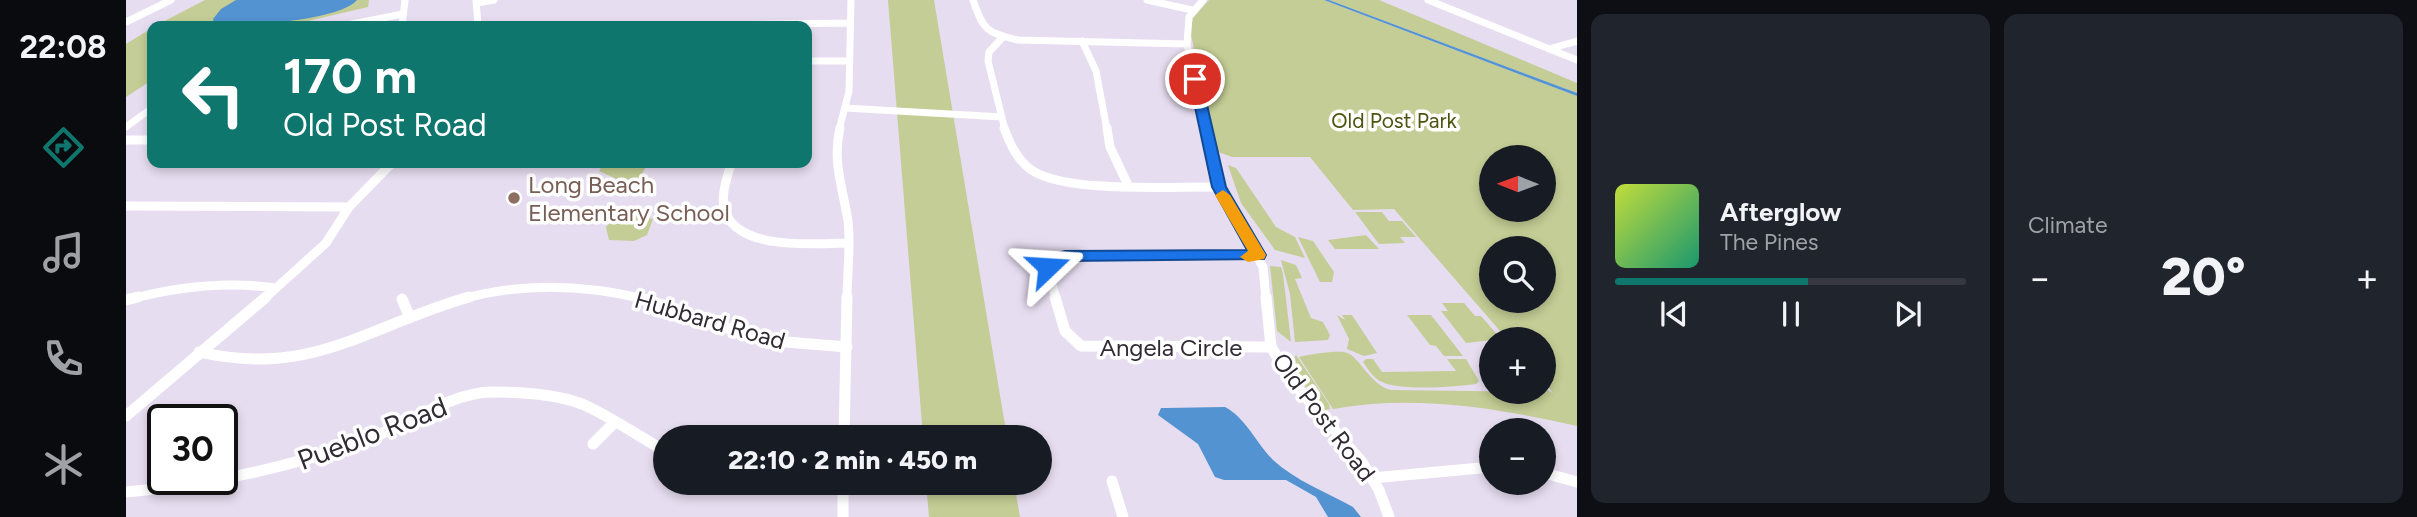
<!DOCTYPE html>
<html lang="en">
<head>
<meta charset="utf-8">
<style>
  :root { --surface:#171b24; --page:#20242c; --text:#f1f3f6; --muted:#9ea1a6; --line:#363941; --accent:#0f766e }
  body { margin:0; font-family:Figtree,sans-serif; background:var(--page); color:var(--text); height:100vh; display:flex; flex-direction:column; font-size:26px; white-space:nowrap }
  * { box-sizing:border-box; margin:0 }
  p { font-size:23px; color:var(--muted) }
  .icon { flex:none; width:38px; height:38px; fill:none; stroke:currentColor; stroke-width:2; stroke-linecap:round; stroke-linejoin:round }
  .map { position:relative; flex:1; overflow:hidden }
  .sheet { display:flex; flex-direction:column; gap:14px; padding:14px; background:#0d0f14; width:840px }
  .sheet>* { flex:none }
  .banner { position:absolute; left:21px; top:21px; width:665px; height:147px; border-radius:14px; box-shadow:0 4px 10px #0003; background:#0f766e; color:#fff; overflow:hidden }
  .needle { width:46px; rotate:271deg }
  .tools { position:absolute; left:1353px; top:145px; display:grid; gap:14px }
  .tools a { display:grid; place-items:center; width:77px; height:77px; border-radius:50%; background:var(--surface); box-shadow:0 4px 10px #0003; font-size:35px }
  .speed { position:absolute; left:21px; top:404px; display:flex; gap:14px; font-size:35px; font-weight:700; text-align:center }
  .speed>* { display:grid; place-content:center; width:91px; height:91px; border-radius:50%; background:var(--surface); box-shadow:0 4px 10px #0003; line-height:1 }
  .speed .limit { border:4px solid #111; border-radius:10px; background:#fff; color:#111 }
  .pin { position:absolute; display:grid; place-items:center; width:60px; height:60px; color:#fff; margin:-30px; border:4px solid #fff; border-radius:50%; box-shadow:0 2px 7px #0007 }
  .me { position:absolute; width:77px; margin:-38px; rotate:70deg; stroke-linejoin:round; filter:drop-shadow(0 0 5px #0008) }
  .turn { display:flex; align-items:center; gap:24px; height:147px; padding:0 21px; font-size:32px }
  .turn .icon { width:91px; height:91px; stroke-width:2.5 }
  .turn b { display:block; font-size:49px; line-height:60px }
  .big { font-size:52px; font-weight:800; line-height:1.1 }
  .sheet .tile { flex:1; display:flex; flex-direction:column; justify-content:center; gap:10px; min-width:0; padding:0 24px; border-radius:14px; background:var(--page) }
  .song { display:flex; align-items:center; gap:21px }
  .cover { width:84px; height:84px; border-radius:10px; background:linear-gradient(135deg,hsl(70 70% 55%),hsl(160 70% 35%)) }
  .played { height:7px; border-radius:4px; background:linear-gradient(90deg,var(--accent) 55%,var(--line) 55%) }
  .keys { display:flex; justify-content:space-around; direction:ltr }
  .heat { display:flex; justify-content:space-between; align-items:center; font-size:38px; direction:ltr }
  .sheet .tiles { flex:1; display:grid; gap:14px; grid-template-columns:repeat(2,1fr) }
  .trip { position:absolute; left:527px; top:425px; width:399px; height:70px; border-radius:35px; background:var(--surface); box-shadow:0 4px 10px #0003; font-weight:800; line-height:70px; text-align:center }
  main { display:flex; flex:1; min-height:0 }
  .tabs { display:flex; flex-direction:column; width:126px; justify-content:space-around; align-items:center; background:#090b0e; color:var(--muted) }
  .tabs .icon { width:49px; height:49px }
  .tabs .selected { color:var(--accent) }
  .tabs b { font-size:32px; color:var(--text) }
  .map>svg:first-child { display:block }
  .green { fill:#c4cd95; fill-rule:evenodd }
  .water { fill:#5393d1 }
  .lines { fill:none; stroke-linecap:round; stroke-linejoin:round }
  .minor-far2 { stroke:#fff; stroke-width:7 }
  .minor-far1 { stroke:#fff; stroke-width:9 }
  .minor { stroke:#fff; stroke-width:11 }
  .route { fill:#1a73e8; stroke:#114b97; stroke-width:2 }
  .slow { fill:#f59e0b }
  .education-dot { fill:#8d6e63; stroke:#fff; stroke-width:2.5 }
  .labels { text-anchor:middle; dominant-baseline:central; stroke-width:7; stroke-linejoin:round; paint-order:stroke }
  .far-park-label { font-size:21px; fill:#4d5310; stroke:#fff }
  .education-label { font-size:24px; fill:#785e54; stroke:#fff; text-anchor:start }
  .street-label { font-size:24px; fill:#312c34; stroke:#fff }
  .near-street-label { font-size:28px; fill:#312c34; stroke:#fff }
</style>
</head>
<body>
<main>
<nav class="tabs">
<b>22:08</b>
<svg class="icon selected" aria-label="directions" viewBox="0 0 24 24"><path d="M12 3l9 9-9 9-9-9zM9 14v-3h6M13 9l2 2-2 2"/></svg>
<svg class="icon" aria-label="music" viewBox="0 0 24 24"><path d="M9 18V5l10-2v13"/><circle cx="6" cy="18" r="3"/><circle cx="16" cy="16" r="3"/></svg>
<svg class="icon" aria-label="phone" viewBox="0 0 24 24"><path d="M5 4h4l2 5-3 2q2 4 5 5l2-3 5 2v4C11 20 4 13 5 4z"/></svg>
<svg class="icon" aria-label="climate" viewBox="0 0 24 24"><path d="M12 3v18M4 7l16 10M4 17L20 7"/></svg>
</nav>
<div class="map">
<svg width="1451" height="517" viewBox="0 0 1451 517">
  <rect width="100%" height="100%" fill="#e7ddf0"/>
  <path class="green" d="M79 0H243L242 7 161 26H29Z
    M762 0H808L881 437H797Z
    M1083 0H1198L1451 96V426C1372 408 1288 394 1207 409L1173 357C1185 354 1207 351 1218 352 1233 354 1243 385 1265 390L1418 392V388L1427 393 1418 381V340L1381 339 1268 209 1227 210 1184 157H1106L1092 152 1064 31 1067 18ZM1365 158H1418V210H1365ZM1365 248H1418V301H1365Z
    M1203 0H1253L1451 83V93Z
    M26 28V80L0 97V44Z
    M478 163H522L514 177 497 182 473 171Z
    M1102 165 1110 168 1150 227 1169 237 1179 258 1149 250 1115 203Z
    M1229 212H1256L1263 221H1276L1290 237H1274L1279 243 1253 244Z
    M498 214H511L527 219 521 235 508 241 483 240 480 227 487 219Z
    M1240 235 1253 249H1209L1202 240Z
    M1172 237 1187 241 1208 272 1206 282H1194Z
    M1155 260 1170 265 1176 278 1169 279 1185 318 1197 322 1204 335 1202 340 1169 342 1164 294Z
    M1144 266 1155 267 1157 274 1165 342 1151 331Z
    M1316 303H1338L1349 316H1355L1375 339 1340 343 1315 311H1322Z
    M1211 315 1219 320 1216 315H1226L1251 353 1238 356 1221 349 1223 339Z
    M1281 315H1305L1337 356H1318L1310 346 1304 345Z
    M1170 355 1203 404 1204 409 1199 410 1173 379 1164 364Z
    M1240 359H1247L1256 372 1330 371 1321 359H1340L1353 381 1350 384C1330 387 1273 391 1256 382 1247 378 1242 369 1237 362Z
    M800 483H888L894 517H803Z"/>
  <path class="water" d="M110 0H231C213 21 118 26 89 26L87 19 95 9Z
    M1198 0H1203L1451 93V96Z
    M1099 407C1119 417 1131 444 1147 460 1170 481 1200 492 1227 507L1235 517H1202L1190 497 1160 480H1098L1089 477 1072 444 1032 415 1035 408H1039Z"/>
  <g class="lines">
    <path class="minor-far2" d="M350 0 352 26
      M847 0C857 30 861 33 892 40L1061 44
      M1021 0 1066 10
      M1077 0 1063 17 1061 44 1080 130
      M1302 0 1451 60
      M351 3 368 0
      M0 22 45 0
      M216 26 277 14
      M276 26 279 0
      M531 26 724 23
      M877 37 863 52 862 61 879 130
      M956 41 970 71 981 130
      M1423 49 1451 41
      M681 61H724
      M719 108 876 117
      M0 127 26 108
      M713 130 723 91 725 0"/>
    <path class="minor-far1" d="M714 128C706 161 717 189 722 221 725 246 721 274 721 299
      M878 128C884 144 891 159 904 169 937 194 1049 186 1093 187
      M981 128 984 147 1001 183
      M1080 128 1093 187 1137 267 1140 299
      M0 140H26
      M605 163C602 176 595 193 598 207 607 251 686 244 721 243
      M0 206 223 207
      M5 299C54 286 100 281 150 288
      M138 299 200 243 223 207 266 163
      M337 299C396 282 460 285 519 299
      M930 299 922 270 926 260 939 256 1132 255"/>
    <path class="minor" d="M512 297 636 340 721 347
      M929 297 939 331 955 346 1145 347
      M1140 297 1145 347 1169 385 1236 462 1253 490 1263 517
      M276 299 284 318
      M0 300 12 297
      M73 352C186 378 241 326 343 297
      M0 416 140 297
      M718 438 721 297
      M467 444 488 423
      M1418 473 1451 482
      M1246 478 1365 467
      M986 481 997 517
      M717 483V517
      M0 492C82 485 160 468 238 441 277 427 325 392 366 392 393 392 430 394 456 404 484 416 512 436 539 451"/>
  </g>
  <path class="route" d="M1069 76 1075 79 1100 187 1140 255 1138 259 939 261 932 263 928 271H917L914 267 920 256 939 251 1121 250 1086 187 1063 79Z"/>
  <path class="slow" d="M1097 190 1104 195 1140 255 1138 259 1122 262 1114 257 1122 251 1089 195Z"/>
  <circle class="education-dot" cx="388" cy="198" r="7"/>
  <g class="labels">
    <g class="far-park-label">
      <text x="1268" y="120">Old Post Park</text>
    </g>
    <g class="education-label">
      <text x="402" y="184">Long Beach<tspan x="402" dy="28">Elementary School</tspan></text>
    </g>
    <g class="street-label">
      <text transform="translate(584 320) rotate(16)">Hubbard Road</text>
      <text x="1045" y="347">Angela Circle</text>
      <text transform="translate(1198 417) rotate(53)">Old Post Road</text>
    </g>
    <g class="near-street-label">
      <text transform="translate(246 433) rotate(-21)">Pueblo Road</text>
    </g>
  </g>
</svg>
<div class="tools">
<a><svg class="needle" viewBox="-14 -14 28 28"><path d="M0-13l5 13h-10z" fill="#e53935"/><path d="M0 13l5-13h-10z" fill="#9ea1a6"/></svg></a>
<a><svg class="icon" aria-label="search" viewBox="0 0 24 24"><circle cx="10" cy="10" r="6"/><path d="M15 15l6 6"/></svg></a>
<a>+</a>
<a>−</a>
</div>
<div class="speed"><div class="limit">30</div></div>
<div class="pin" style="left:1069px;top:79px;background:#d93025"><svg class="icon" aria-label="arrive" viewBox="0 0 24 24"><path d="M6 21V4h12l-3 4 3 4H6"/></svg></div>
<svg class="me" style="left:922px;top:267px" viewBox="-20 -20 40 40"><path d="M0-17L14 15 0 8-14 15z" fill="#1a73e8" stroke="#fff" stroke-width="4"/></svg>
<div class="trip">22:10 · 2 min · 450 m</div>
<div class="banner">
<div class="turn"><svg class="icon" aria-label="left" viewBox="0 0 24 24"><path d="M17 20v-9H6M10 6l-5 5 5 5"/></svg><div><b>170 m</b>Old Post Road</div></div>
</div>
</div>
<section class="sheet">
<div class="tiles">
<div class="tile">
<div class="song"><i class="cover"></i><div><b>Afterglow</b><p>The Pines</p></div></div>
<div class="played"></div>
<div class="keys"><svg class="icon" aria-label="previous" viewBox="0 0 24 24"><path d="M18 5L8 12l10 7zM5 5v14"/></svg><svg class="icon" aria-label="pause" viewBox="0 0 24 24"><path d="M8 5v14M16 5v14"/></svg><svg class="icon" aria-label="next" viewBox="0 0 24 24"><path d="M6 5l10 7-10 7zM19 5v14"/></svg></div>
</div>
<div class="tile"><p>Climate</p>
<div class="heat"><a>−</a><b class="big">20°</b><a>+</a></div>
</div>
</div>
</section>
</main>
</body>
</html>
